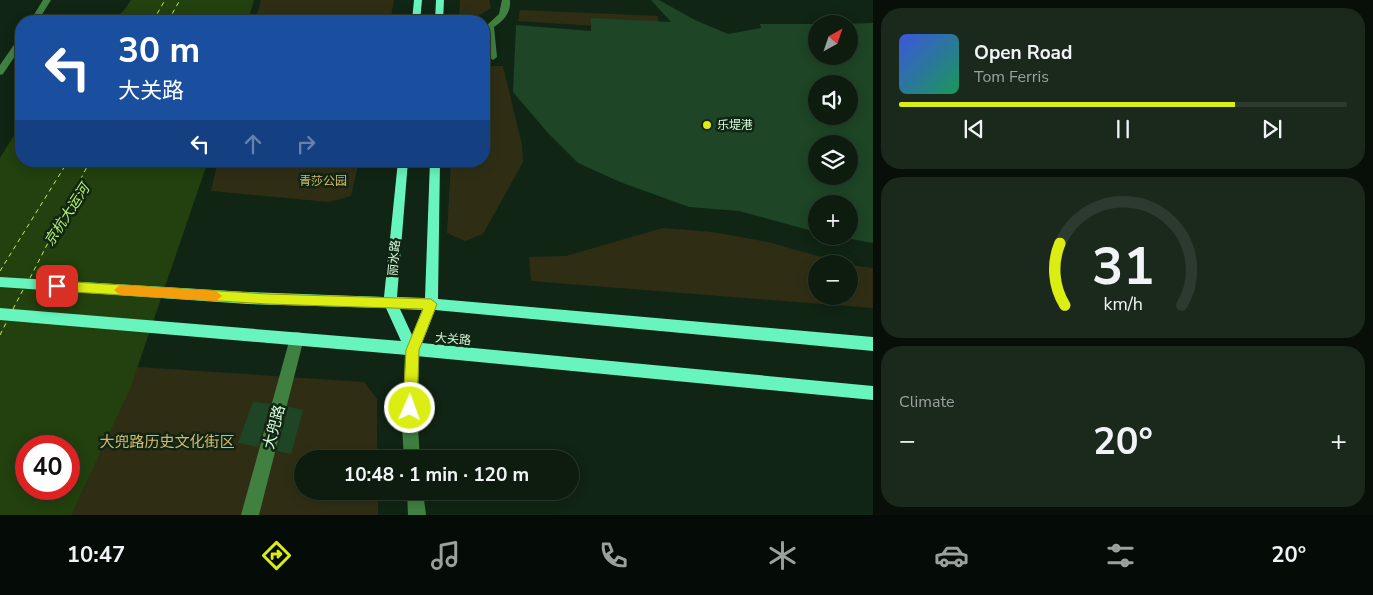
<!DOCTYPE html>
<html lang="en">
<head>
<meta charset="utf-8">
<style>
  :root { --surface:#0d1c0f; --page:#1b291d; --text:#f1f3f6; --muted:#9aa19e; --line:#2d3a2f; --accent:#dbed13 }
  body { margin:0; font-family:"Nunito Sans","Noto Sans SC",sans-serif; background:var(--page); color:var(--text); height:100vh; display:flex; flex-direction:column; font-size:19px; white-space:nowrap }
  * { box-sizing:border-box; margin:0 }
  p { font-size:16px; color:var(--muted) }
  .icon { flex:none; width:28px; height:28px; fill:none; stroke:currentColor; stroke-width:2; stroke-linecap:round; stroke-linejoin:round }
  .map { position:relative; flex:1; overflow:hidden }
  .details { display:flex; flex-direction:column; gap:8px; padding:8px; background:#070f08; width:500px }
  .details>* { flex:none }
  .banner { position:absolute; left:15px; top:15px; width:475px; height:152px; border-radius:20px; box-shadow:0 2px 12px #0003,0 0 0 1px var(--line); background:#1a4fa0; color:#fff; overflow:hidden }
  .needle { width:32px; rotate:40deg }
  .controls { position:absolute; left:808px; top:15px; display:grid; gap:10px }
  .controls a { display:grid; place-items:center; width:50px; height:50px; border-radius:50%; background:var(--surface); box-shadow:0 2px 12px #0003,0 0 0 1px var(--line); font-size:25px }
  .speed { position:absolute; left:15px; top:435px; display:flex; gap:10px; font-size:25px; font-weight:700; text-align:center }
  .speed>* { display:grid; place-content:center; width:65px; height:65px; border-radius:50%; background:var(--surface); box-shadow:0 2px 12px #0003,0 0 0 1px var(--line); line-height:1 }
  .speed .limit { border:8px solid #d22; background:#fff; color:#111 }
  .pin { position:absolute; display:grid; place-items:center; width:42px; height:42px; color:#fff; margin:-21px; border-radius:10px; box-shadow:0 2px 8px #0006 }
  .me { position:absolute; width:55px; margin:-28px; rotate:2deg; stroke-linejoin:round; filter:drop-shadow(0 0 4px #0008) }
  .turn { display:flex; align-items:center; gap:18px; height:105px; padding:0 20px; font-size:22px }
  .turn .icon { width:65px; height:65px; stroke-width:2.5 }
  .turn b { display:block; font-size:35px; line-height:42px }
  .lanes { display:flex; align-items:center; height:48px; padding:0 20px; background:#0003; justify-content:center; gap:25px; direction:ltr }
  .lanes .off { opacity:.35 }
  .big { font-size:38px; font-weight:700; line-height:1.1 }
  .details .widget { flex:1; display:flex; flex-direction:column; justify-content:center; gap:8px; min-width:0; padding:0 18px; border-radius:20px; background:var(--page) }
  .details .dial { align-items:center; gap:0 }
  .dial svg { height:130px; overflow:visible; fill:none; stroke:var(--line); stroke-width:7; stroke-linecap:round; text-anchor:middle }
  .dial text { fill:var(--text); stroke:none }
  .song { display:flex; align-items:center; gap:15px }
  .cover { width:60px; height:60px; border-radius:8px; background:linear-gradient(135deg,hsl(230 70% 55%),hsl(150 70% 35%)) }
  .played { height:5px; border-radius:2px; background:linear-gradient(90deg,var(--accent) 75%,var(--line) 75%) }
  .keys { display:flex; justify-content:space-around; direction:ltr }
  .heat { display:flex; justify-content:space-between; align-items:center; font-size:28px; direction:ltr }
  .trip { position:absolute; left:294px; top:450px; width:285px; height:50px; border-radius:25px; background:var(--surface); box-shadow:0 2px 12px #0003,0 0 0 1px var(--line); font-weight:700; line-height:50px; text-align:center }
  .tabs { display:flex; height:80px; justify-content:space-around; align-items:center; background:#050b06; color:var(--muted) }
  .tabs .icon { width:35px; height:35px }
  .tabs .on { color:var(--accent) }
  .tabs b { font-size:22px; color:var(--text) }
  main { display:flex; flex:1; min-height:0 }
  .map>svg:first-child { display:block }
  .green { fill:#2f2e15 }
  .water { fill:#22410e; fill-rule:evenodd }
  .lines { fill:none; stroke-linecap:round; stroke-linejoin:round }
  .ferry { stroke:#b8f46e; stroke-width:1; stroke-dasharray:4.5 4; stroke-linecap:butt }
  .building { fill:#1e4526; fill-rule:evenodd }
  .minor { fill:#408141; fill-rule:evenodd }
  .major { fill:#68f4bd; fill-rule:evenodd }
  .route { fill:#dbed13; stroke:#8e9a0c }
  .slow { fill:#f59e0b }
  .poi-dot { fill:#dbed13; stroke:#112514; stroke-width:2 }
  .labels { text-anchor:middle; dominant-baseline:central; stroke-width:5; stroke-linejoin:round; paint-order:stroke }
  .poi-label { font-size:12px; fill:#d8fcdc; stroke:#112514; text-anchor:start }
  .park-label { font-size:12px; fill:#d7ba69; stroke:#112514 }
  .street-label { font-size:12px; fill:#d8fcdc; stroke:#112514 }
  .water-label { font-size:14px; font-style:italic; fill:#b8f46e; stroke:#112514 }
  .near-street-label { font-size:15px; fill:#d8fcdc; stroke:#112514 }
  .near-park-label { font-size:15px; fill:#d7ba69; stroke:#112514 }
</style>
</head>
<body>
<main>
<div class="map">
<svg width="873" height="515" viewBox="0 0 873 515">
  <rect width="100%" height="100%" fill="#112514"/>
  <path class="green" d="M261 0H394L390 21H255Z
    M460 0H489L491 8 473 19V21H459Z
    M520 10 658 16 660 30 518 21Z
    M484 66H503L522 145 523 162 483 234 465 241 447 233 451 161H484Z
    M218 161H359L351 196 329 202 211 191Z
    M663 228 712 232 768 242 846 264H816V296H849V265L873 268V308L531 281 529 257 566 256Z
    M123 366 364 382 377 399V459H302V491H378V515H51L69 489Z"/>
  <path class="water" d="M131 0H254L248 21H113L125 9Z
    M21 124V161H208L130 389 71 515H0V158ZM26 446H69V489H26Z"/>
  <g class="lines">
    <path class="ferry" d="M153 21 165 0
      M168 21 180 0
      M0 271 68 161
      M30 278 90 161
      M13 309 24 288
      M0 335 8 319"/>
  </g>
  <path class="building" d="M651 0H659L695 20 728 34 761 28 760 24H816V56H849V24H837L873 23V243L834 236H849V204H816V232L739 211 689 207 620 182 578 163 548 133 513 92 516 25 591 31V18L671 22ZM816 84H849V116H816ZM816 144H849V176H816Z
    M253 402 270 404 258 447 238 443Z
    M288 407 303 410 291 454 277 451Z"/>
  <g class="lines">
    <path class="minor" d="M43 0H51L38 21H30Z
      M502 0H510C511 13 504 20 494 27L497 57 493 60 489 57 486 26 499 14Z
      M18 39H21V47L3 74 0 75V65Z
      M297 332 302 333 304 338 259 515H241L290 338 292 333Z
      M412 344 417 346 419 351 418 427 420 459H404L402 427 405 351 407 346Z
      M407 491H423L426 515H408Z"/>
    <path class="major" d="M414 0H422L420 21H412Z
      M436 0H444L443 21H435Z
      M398 161H408L397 297 425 298 430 161H440L438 299 873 337V351L435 310 422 343 873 386V400L416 356 412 358 407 355 0 320V308L401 341 386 308 248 304 0 287V277L248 292 384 297ZM400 309 422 310 412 335Z"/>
  </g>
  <path class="route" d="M57 281 268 294 431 299 437 304 419 350 417 408 415 412 410 414 405 412 403 408 406 350 423 309 268 304 57 291 51 286Z"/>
  <path class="slow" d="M120 285 216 291 222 296 216 301 120 295 114 290Z"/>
  <circle class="poi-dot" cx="707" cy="125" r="5"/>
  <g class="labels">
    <g class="poi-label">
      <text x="717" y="125">乐堤港</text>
    </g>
    <g class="park-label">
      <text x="323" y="181">青莎公园</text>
    </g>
    <g class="street-label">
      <text transform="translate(394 258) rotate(-85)">丽水路</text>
      <text transform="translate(453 339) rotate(5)">大关路</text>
    </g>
    <g class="water-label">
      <text transform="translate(67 215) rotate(-57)">京杭大运河</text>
    </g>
    <g class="near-street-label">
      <text transform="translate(274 427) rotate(-75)">大兜路</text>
    </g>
    <g class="near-park-label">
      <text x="167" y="442">大兜路历史文化街区</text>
    </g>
  </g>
</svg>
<div class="controls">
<a><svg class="needle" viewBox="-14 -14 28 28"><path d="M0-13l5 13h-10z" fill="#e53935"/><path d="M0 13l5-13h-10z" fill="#9aa19e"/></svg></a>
<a><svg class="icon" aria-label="sound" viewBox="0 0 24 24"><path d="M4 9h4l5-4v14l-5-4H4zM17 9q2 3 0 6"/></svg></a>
<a><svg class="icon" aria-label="layers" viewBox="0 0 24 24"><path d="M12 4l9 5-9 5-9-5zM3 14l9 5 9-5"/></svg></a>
<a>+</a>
<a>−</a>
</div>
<div class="speed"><div class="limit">40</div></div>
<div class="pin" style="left:57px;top:286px;background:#d93025"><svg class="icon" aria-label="arrive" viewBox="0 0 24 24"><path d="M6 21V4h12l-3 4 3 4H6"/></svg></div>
<svg class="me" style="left:410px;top:408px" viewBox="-20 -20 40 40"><circle r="17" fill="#dbed13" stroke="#fff" stroke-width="3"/><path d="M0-11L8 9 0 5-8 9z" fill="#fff"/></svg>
<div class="trip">10:48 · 1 min · 120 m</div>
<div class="banner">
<div class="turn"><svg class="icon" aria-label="left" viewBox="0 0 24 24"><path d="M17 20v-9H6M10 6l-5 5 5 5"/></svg><div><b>30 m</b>大关路</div></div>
<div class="lanes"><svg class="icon" aria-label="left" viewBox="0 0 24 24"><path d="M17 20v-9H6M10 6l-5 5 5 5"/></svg><svg class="icon off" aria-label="ahead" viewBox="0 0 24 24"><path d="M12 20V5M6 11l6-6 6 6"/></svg><svg class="icon off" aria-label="right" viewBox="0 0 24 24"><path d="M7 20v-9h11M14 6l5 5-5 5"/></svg></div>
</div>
</div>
<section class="details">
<div class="widget">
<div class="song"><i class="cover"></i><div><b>Open Road</b><p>Tom Ferris</p></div></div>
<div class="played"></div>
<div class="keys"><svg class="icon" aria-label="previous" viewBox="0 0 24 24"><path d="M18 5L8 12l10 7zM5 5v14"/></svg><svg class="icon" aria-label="pause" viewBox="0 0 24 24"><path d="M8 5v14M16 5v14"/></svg><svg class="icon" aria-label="next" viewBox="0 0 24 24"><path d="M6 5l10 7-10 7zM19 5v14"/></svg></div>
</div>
<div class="widget dial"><svg viewBox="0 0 100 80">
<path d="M14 69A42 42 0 1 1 86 69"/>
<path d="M14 69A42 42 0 0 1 11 31" stroke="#dbed13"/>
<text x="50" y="56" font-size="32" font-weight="700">31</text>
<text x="50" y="72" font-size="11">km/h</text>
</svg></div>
<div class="widget"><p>Climate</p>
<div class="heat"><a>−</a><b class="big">20°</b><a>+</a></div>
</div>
</section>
</main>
<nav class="tabs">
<b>10:47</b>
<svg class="icon on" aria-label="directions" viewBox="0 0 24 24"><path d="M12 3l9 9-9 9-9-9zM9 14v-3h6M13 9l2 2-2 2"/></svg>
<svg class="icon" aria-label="music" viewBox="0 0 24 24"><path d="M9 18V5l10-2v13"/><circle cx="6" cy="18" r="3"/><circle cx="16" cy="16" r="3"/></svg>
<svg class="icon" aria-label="phone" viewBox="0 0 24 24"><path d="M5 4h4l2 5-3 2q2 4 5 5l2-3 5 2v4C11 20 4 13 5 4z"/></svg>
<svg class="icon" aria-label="climate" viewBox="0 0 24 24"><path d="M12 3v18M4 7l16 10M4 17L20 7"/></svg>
<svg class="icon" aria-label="car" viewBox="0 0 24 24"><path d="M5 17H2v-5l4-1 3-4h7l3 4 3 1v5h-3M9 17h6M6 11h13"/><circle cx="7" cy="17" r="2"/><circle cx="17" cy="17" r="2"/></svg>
<svg class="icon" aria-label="filters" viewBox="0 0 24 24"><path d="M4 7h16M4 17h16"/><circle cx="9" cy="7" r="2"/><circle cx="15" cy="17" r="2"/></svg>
<b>20°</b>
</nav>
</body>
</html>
